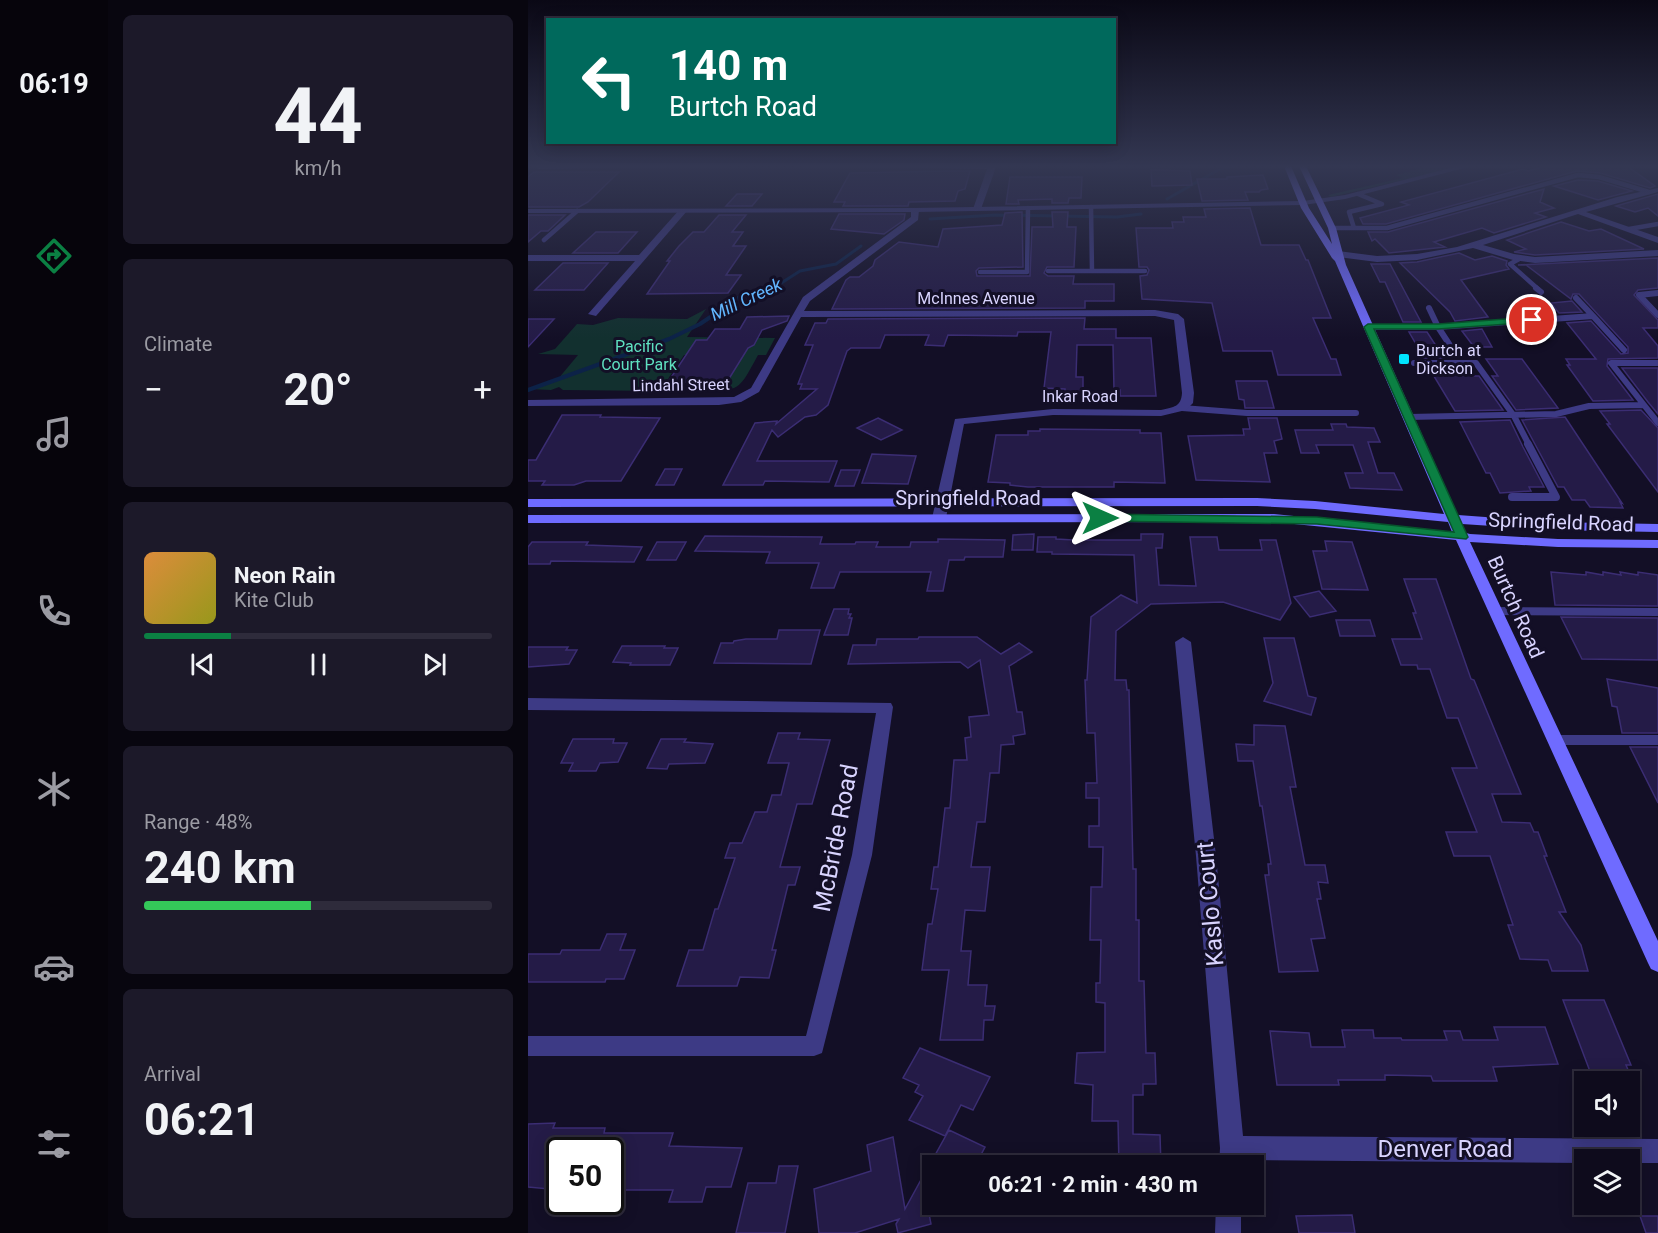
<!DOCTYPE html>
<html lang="en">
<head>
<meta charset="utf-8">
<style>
  :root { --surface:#0e0b1c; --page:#1c1929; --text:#f1f3f6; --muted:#9b9ba3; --line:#2e2b3b; --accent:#0b8043 }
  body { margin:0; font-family:Roboto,sans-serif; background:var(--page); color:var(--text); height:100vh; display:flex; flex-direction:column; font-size:22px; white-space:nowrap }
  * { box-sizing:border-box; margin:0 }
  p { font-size:20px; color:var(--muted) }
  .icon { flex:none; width:33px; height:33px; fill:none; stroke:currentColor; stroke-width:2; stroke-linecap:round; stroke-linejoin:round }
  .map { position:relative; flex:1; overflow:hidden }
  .sheet { display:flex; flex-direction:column; gap:15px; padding:15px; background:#08060f; width:420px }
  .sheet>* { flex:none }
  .banner { position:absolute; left:18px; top:18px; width:570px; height:126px; border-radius:0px; box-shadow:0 3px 15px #0003,0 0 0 2px var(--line); background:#00695c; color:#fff; overflow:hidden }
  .buttons { position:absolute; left:1046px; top:1071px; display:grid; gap:12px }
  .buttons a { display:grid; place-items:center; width:66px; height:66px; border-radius:0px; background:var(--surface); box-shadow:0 3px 15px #0003,0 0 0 2px var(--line); font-size:30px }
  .speed { position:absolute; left:18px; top:1137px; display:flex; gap:12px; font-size:30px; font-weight:700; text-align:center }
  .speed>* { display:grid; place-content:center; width:78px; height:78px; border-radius:50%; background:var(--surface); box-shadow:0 3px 15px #0003,0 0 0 2px var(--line); line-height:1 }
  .speed .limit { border:3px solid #111; border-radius:9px; background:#fff; color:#111 }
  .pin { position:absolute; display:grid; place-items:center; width:51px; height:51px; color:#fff; margin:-26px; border:3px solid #fff; border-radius:50%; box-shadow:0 2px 6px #0007 }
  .me { position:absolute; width:66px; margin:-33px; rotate:90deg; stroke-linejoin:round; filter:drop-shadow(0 0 4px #0008) }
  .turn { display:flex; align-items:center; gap:21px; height:126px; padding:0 24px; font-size:27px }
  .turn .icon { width:78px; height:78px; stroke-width:2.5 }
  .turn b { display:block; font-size:42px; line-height:51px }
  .big { font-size:45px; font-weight:700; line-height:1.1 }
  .sheet .card { flex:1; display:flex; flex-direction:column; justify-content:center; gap:9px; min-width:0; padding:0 21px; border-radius:9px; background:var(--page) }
  .sheet .dial { align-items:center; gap:0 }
  .dial b { font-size:78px; line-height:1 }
  .song { display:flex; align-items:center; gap:18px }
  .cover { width:72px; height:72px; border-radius:9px; background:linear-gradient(135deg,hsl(30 70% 55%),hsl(60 70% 35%)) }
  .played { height:6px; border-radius:3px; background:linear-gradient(90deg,var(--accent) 25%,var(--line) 25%) }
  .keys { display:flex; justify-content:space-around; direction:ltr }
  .heat { display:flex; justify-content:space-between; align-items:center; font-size:33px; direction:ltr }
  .charge { height:9px; border-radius:4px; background:linear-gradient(90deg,#34c759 48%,var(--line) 0) }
  .trip { position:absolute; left:394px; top:1155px; width:342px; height:60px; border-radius:0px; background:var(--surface); box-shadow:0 3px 15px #0003,0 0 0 2px var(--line); font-weight:700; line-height:60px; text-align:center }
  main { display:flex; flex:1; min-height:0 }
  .menu { display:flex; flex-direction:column; width:108px; justify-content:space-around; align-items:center; background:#06040b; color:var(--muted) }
  .menu .icon { width:42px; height:42px }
  .menu .current { color:var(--accent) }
  .menu b { font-size:27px; color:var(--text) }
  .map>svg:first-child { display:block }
  .green { fill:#12302f }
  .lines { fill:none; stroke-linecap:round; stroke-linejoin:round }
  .stream-far1 { stroke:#0c2248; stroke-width:3 }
  .stream { stroke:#0c2248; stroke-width:4 }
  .building { fill:#241b47; stroke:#3b2d73; stroke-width:1.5 }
  .service-far3 { stroke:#3d3a85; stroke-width:4.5 }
  .service-far2 { stroke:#3d3a85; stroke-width:6 }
  .service-far1 { stroke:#3d3a85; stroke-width:8 }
  .service { stroke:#3d3a85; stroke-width:10 }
  .minor { fill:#3d3a85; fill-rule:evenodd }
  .tertiary { fill:#3d3a85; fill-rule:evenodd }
  .secondary { fill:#6f6bff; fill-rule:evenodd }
  .route { fill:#0b8043; stroke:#07532c; stroke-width:1.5 }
  .poi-dot { fill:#00e5ff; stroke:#130f26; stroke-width:2 }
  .labels { text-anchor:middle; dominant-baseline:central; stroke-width:6; stroke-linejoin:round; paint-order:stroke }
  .far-street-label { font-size:16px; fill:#d9d4ff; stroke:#130f26 }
  .far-park-label { font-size:16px; fill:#5fe0c0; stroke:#130f26 }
  .far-poi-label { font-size:16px; fill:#d9d4ff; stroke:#130f26; text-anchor:start }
  .far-water-label { font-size:18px; font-style:italic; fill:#62b6ff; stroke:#130f26 }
  .street-label { font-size:20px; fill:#d9d4ff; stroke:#130f26 }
  .near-street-label { font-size:24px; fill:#d9d4ff; stroke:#130f26 }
</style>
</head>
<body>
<main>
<nav class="menu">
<b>06:19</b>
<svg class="icon current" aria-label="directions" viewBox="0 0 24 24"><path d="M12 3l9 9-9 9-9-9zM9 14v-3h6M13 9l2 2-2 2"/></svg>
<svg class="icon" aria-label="music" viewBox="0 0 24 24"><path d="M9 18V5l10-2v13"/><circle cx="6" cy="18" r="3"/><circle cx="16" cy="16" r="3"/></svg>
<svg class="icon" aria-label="phone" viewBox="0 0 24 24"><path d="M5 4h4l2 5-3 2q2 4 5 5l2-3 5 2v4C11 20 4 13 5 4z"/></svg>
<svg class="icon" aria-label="climate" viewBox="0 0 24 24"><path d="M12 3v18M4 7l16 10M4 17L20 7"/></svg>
<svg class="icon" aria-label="car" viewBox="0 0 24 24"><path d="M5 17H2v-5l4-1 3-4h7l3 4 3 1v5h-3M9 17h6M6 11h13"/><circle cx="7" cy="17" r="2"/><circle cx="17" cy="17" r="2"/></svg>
<svg class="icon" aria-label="filters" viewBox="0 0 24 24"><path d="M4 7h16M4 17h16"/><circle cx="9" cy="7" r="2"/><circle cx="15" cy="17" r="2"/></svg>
</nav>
<section class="sheet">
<div class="card dial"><b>44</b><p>km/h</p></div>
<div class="card"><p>Climate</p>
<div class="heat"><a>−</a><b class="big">20°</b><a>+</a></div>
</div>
<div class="card">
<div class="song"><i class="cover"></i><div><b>Neon Rain</b><p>Kite Club</p></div></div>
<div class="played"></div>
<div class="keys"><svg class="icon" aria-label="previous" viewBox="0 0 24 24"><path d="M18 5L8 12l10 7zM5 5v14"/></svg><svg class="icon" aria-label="pause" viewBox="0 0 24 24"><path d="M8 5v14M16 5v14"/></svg><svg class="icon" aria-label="next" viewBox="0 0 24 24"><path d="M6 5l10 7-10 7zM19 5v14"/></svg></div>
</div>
<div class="card"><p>Range · 48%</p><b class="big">240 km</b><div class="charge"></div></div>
<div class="card"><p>Arrival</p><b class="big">06:21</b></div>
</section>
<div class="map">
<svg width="1130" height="1233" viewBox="0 0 1130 1233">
  <rect width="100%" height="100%" fill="#130f26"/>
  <path class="green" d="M900 166H935L803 197 800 195 875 178 868 175Z
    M178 309 159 337 247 338 238 355H230C210 392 212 391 169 391L191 355H156L132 391 35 390 31 387 23 390 1 389 30 379 50 355 10 354 27 349 49 324 65 325 90 318 159 319Z"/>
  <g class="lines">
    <path class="stream-far1" d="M639 199 692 169 704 166
      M402 219 467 215 589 217 613 214
      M244 289 272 271 308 264 333 246"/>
    <path class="stream" d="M0 390 141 339 172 324 212 297 247 288"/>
  </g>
  <path class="building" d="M1018 166H1099L1127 186 1122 188 1072 173 1049 171 858 224H835L832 218 881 205 873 202 995 169 1000 171Z
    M623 170 662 171 664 185 624 186Z
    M422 171H442L437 189 430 191 427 201 381 202 380 206H315L317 202H306L322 173Z
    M6 172H91L60 202 51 207H0V177Z
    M735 175 740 189 733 190 731 192H717L720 200 674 201 669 179H699V177Z
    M482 177H554L553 198H541L540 203H524V199L490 200 491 204H478Z
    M1050 180 1070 181 1104 191 1070 200 1026 186Z
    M1016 189 1012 202 1026 208 1007 213 1018 217 966 233 954 228 906 242 917 247 861 253 847 239 844 241 840 232H860Z
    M209 194H234L224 206H198Z
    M1130 194V216L1120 208 1107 212 1088 206Z
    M722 208 733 245H771L778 260H780L803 318H785L803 359H808L813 375H750L744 351H695L684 303 614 299 612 276 619 275 621 270 619 267H611L608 228H645L644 222H656L655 217H678L676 209Z
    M494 212 495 267 451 268 448 271 449 276H502L504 227H525L524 212H540L539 227H548L546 267H519L516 273 520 276H546L545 284H586V301H557V308L304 309 318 280 322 277H331L345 266 347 260 371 242 410 247 415 229 474 225 477 213Z
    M311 214H377L376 220 356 234 303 229Z
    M0 215H37L20 231H13L0 242Z
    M191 215H218L204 232H215L205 246H218L198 275H213L200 293 119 294 142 261H139L151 246 165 232H176Z
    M1033 222 1061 231 1073 229 1116 249 1007 255 986 252 998 249 979 240Z
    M68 232H109L90 253H45Z
    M931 253 947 260 964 256 979 261 978 265 981 269 933 280 960 317 927 321 922 312 872 263 889 262Z
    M1130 258V288L1110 290 1106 295 1130 320V328H1115L1130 346V358L1080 359 1079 366 1105 400 1065 401 1039 365H1042L1038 359H1068L1039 323 1063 321 1093 354 1100 353V347L1051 294H1045L1043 299 998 265H990Z
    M35 263H80L56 290H7Z
    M843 264H862L893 322H875L857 282H852Z
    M1044 301 1054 312 1031 313 1023 303Z
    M261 316 259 321 234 330 226 345 220 348 199 382H140L168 340H179L187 329H212L219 317Z
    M557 318 556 329H588V338H623L628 396H592V390H586L585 345H549L548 377H555V393H537V389L516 388 523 332H490L489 336 420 335 416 346 397 345 401 335H357L352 348H323L319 351 300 405 288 415 277 417 250 437 244 430 229 461H309L301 482 237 481 235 485H195L227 423 249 421 248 424 289 389H272L274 384H270L285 345H277L287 323H298L300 319Z
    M0 319H26L0 347Z
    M954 329 964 347H946L934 331Z
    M881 332H899L916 358H896Z
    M958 359H994L1030 408 988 410 964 376H970Z
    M901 368H921L930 376H951L975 410 927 411Z
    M1094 368H1130V414L1120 402Z
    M708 381H739L746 408H717L716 400 711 399Z
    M1113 410 1130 428V492L1079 424H1082L1072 411Z
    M34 415H73L72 417 132 418 93 481H58L46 485H14L17 481H0V460H8Z
    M1037 417 1094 503 1092 502 1095 508 1062 507 1057 500H1044L1036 487H1030L994 420Z
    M350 418 374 430 353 440 329 428Z
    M720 418H749L754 439 746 441 749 453H736L742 482 668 480 660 436 716 435 715 429H722Z
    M982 420 995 447 1016 487H1001L1003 491 972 493 962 473H958L932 422Z
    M803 424H818L819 427 846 428 852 442H840L850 473H866L874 490 822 488 817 473H835L825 445H788L791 453H773L767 430H805Z
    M512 429 612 430V433H633L637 483 586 482V487H500L482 485V483L460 482 468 435H500V431H512Z
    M344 454 388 456 380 484 334 483Z
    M137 469H154L146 485H128Z
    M313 470H332L326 486H307Z
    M506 534 505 550H484L485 535Z
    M613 534H635L634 548H628L631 585 668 586 662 537H689L691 550H734L732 540H748L763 603 752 620 695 602 623 604 588 631 587 680H598L599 690H601L605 869H608V920H611V981H616L618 1053H627L628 1084H615V1095H605V1134L632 1135 633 1166H591L590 1121H564L565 1085 547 1083 549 1053 577 1052V1003L568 1002V983H572L573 940H562L563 887H574L575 847H561V826H571V798H558V783H569L567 733H559L557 680H559L563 617 593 595 609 603 606 555 524 554V552H509L510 537H528V539L546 540H613Z
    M177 536 294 537 292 544H327L328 542H350L348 547H382L383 542H410V539L477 540 475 557H437L436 560H421L415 591H399L403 572H312L306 588H283L291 563H238L242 552 167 551Z
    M797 541 824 542 840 590 794 589 785 551H799Z
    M4 542H60L58 545 114 547 106 562 23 561 22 564H0V547Z
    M129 542H158L148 560H119Z
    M1023 572 1058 575V572L1075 575V572L1093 575 1092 572 1110 575V572L1130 575V606L1027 605Z
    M876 579H908L943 679 946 680 993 794H964L974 822 1002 823 1006 832H1010L1019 856H1016L1038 912H1031L1053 945 1060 971H1024L1020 960 992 959 980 925H985L962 856H926L918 832H949L924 768H949L930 718H919L902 669H890L889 665H873L864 639H894L885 613H888Z
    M791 591 808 611 782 617 766 597Z
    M306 609H321L320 614H323L321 618H324L320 635H296Z
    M1033 617 1130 618V660L1054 659Z
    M808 620H842L847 636H812Z
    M251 630H292L283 664 186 663 193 643H205L206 641 218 639H249Z
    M391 637H449L473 654 491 643 504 652 481 666 489 712H494L497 734 485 736 486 744 473 745 471 773H462L457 822H449L443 867H462L457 911 437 910 433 951H443L440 985H459L457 1006H467L465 1020H456L455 1040H412L421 970H394L400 924H404L410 889H403L406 867H410L417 808H422L426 760H439L437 738 443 737 441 717 461 715 452 660 440 668 432 662 320 664 325 645H348L349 639H390Z
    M736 638H766L780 696 788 698 783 715 736 701 745 683Z
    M94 646H137L136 648H150L142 665H102L103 663 85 662Z
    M0 647H40L38 650H49L41 664 0 667Z
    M1079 679 1130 688V733H1094L1089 707 1084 706Z
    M726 725 757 726 768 787H762L777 865H797L800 883 790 882 793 899H789L797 938 783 939 790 971 751 972 737 875H741L740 864H743L734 806H732L725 761H710L708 744 726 745Z
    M250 733H272L270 739 302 740 284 804H269L252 867H272L267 885H260L244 950H248L241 978 212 977 209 986H149L161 950H175L187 909H190L207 858H197L202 843H214L227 812H239L244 795H253L261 763H240Z
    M45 739H86L85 743H99L90 762 72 763 68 771H41L45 763H33Z
    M133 739H158L156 742 185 744 177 763 141 764 139 769 119 768Z
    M1102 747H1130V803Z
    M79 934H98L92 950H107L96 979H78L77 982H0V954H32L34 950H72Z
    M1035 1000H1076L1103 1065H1098L1105 1082H1066Z
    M966 1027H1017L1030 1064 965 1067 969 1081H905L903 1076 857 1075V1080H810L811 1085H749L742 1031 781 1033 783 1047H817L814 1030H845L846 1038H873L874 1040H919L916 1031H932L935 1040H970Z
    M392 1048 462 1077 445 1110 433 1105 417 1136 381 1120 395 1096 387 1092 391 1085 375 1078Z
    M27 1123 25 1128H77L76 1133H145L141 1146 214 1148 203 1187H178L174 1202H141L145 1190H82V1150H32V1190L0 1187V1124Z
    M421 1130 457 1147 447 1166H401Z
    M365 1137 377 1209 394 1178 403 1224 370 1233 368 1224 371 1219 327 1233H291L286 1189 343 1171 339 1145Z
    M251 1166H270L257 1233H208L220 1183H248Z
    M824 1215 827 1233H771L768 1216Z
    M1112 1216H1130V1233H1118Z"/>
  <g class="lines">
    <path class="service-far3" d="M563 207 564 271
      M804 228H859L1050 175 1071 177 1121 192
      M826 228 821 212 854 204 830 194
      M1101 229 1130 224
      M16 240 49 211
      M993 258 982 264 1010 289
      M520 271H617
      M452 272H499L500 208"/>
    <path class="service-far2" d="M1008 288 1013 292
      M1130 293 1111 295 1130 315
      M901 308 910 327 1065 316 1048 298
      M1065 316 1096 350
      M840 327H910L925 350
      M886 363H948L986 416 1001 445
      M1116 405 1130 423
      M654 408 719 413H828
      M881 417 1028 414 1061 406 1116 405 1083 363H1130"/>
    <path class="service-far1" d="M984 497H1028L1000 444
      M966 611 1130 612"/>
    <path class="service" d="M1026 740H1130"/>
    <path class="minor" d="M7 166H201L10 169Z
      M275 166H468V167L453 209 449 211 445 209 459 169Z
      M1130 188V192L1058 212 1130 237V243L1050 214 955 245 986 254 1007 257 1130 250V256L1007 263 985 260 945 248 889 260 849 262 810 257 806 254 810 251 849 256 889 254 929 247 1089 197Z
      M387 208 391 210 390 220 282 301 276 311 627 310 650 314 656 319 666 393 665 403 658 410 633 416 525 415 436 424 418 518 411 522 404 518 427 419 525 409 633 410C646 407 653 407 654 393L646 320 627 316 273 317 231 392 213 402 191 405 0 406V400L206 397 223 388 275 297 383 217V210Z
      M152 209 159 211 68 316 60 314 107 261H0V255H111Z
      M655 637 663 642 688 856 715 1136 1130 1139V1163H1101V1160H1056V1163L715 1160V1166H691L692 1148 668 856 647 642Z
      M0 698 363 703 365 707 344 855 294 1053 286 1056H0V1036H278L324 855 348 713 0 710Z
      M688 1204H713V1233H687Z"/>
    <path class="tertiary" d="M930 166H944L817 199 775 205 387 212 0 213V209L387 208 775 201 817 195Z"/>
    <path class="secondary" d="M756 166H763L781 208 804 244 800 228 771 166H778L808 228 818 265 930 515 1024 522 1130 524V532L1024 530 934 524 938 533 942 534 1030 539 1130 540V548L1030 547 942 542 1130 941V972L1123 969 1120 963 928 540 746 522 0 523V515L746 514 924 532 920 522 787 509 729 506 0 507V499L729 498 787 501 916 514 807 261 804 258 773 208Z"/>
  </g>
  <linearGradient id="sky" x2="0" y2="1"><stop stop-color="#0a0815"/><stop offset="0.49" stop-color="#333752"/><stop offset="1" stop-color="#333752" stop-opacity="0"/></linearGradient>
  <rect width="1130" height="339" fill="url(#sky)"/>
  <path class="route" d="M1004 317 1007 318V322L910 329H846L940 537 938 539 789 524 572 521 565 518 572 514 789 517 926 532 836 327 840 324H910Z"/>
  <rect class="poi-dot" x="870" y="353" width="12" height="12" rx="3"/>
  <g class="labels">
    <g class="far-street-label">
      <text x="448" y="298">McInnes Avenue</text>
      <text transform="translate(153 385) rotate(-1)">Lindahl Street</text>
      <text x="552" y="396">Inkar Road</text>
    </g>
    <g class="far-park-label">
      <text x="111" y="346">Pacific<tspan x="111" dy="18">Court Park</tspan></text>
    </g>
    <g class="far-poi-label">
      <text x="888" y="350">Burtch at<tspan x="888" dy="18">Dickson</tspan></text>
    </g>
    <g class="far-water-label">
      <text transform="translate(218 299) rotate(-25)">Mill Creek</text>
    </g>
    <g class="street-label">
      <text x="440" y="498">Springfield Road</text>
      <text transform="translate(1033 522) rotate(2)">Springfield Road</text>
      <text transform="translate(988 607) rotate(66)">Burtch Road</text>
    </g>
    <g class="near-street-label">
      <text transform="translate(308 838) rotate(-79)">McBride Road</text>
      <text transform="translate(682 904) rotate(-95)">Kaslo Court</text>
      <text x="917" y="1149">Denver Road</text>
    </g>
  </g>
</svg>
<div class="buttons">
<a><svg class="icon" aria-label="sound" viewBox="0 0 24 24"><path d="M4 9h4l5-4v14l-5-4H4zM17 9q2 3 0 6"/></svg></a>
<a><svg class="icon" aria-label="layers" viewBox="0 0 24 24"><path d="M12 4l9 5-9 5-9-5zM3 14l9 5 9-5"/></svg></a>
</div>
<div class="speed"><div class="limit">50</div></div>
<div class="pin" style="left:1004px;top:320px;background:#d93025"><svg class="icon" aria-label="arrive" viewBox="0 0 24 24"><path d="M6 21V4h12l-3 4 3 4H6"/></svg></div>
<svg class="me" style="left:572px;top:518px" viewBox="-20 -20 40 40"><path d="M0-17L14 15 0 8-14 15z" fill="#0b8043" stroke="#fff" stroke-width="4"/></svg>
<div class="trip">06:21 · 2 min · 430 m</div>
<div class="banner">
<div class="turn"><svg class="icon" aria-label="left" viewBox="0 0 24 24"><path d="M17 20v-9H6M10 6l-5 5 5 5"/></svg><div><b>140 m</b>Burtch Road</div></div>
</div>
</div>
</main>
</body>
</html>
